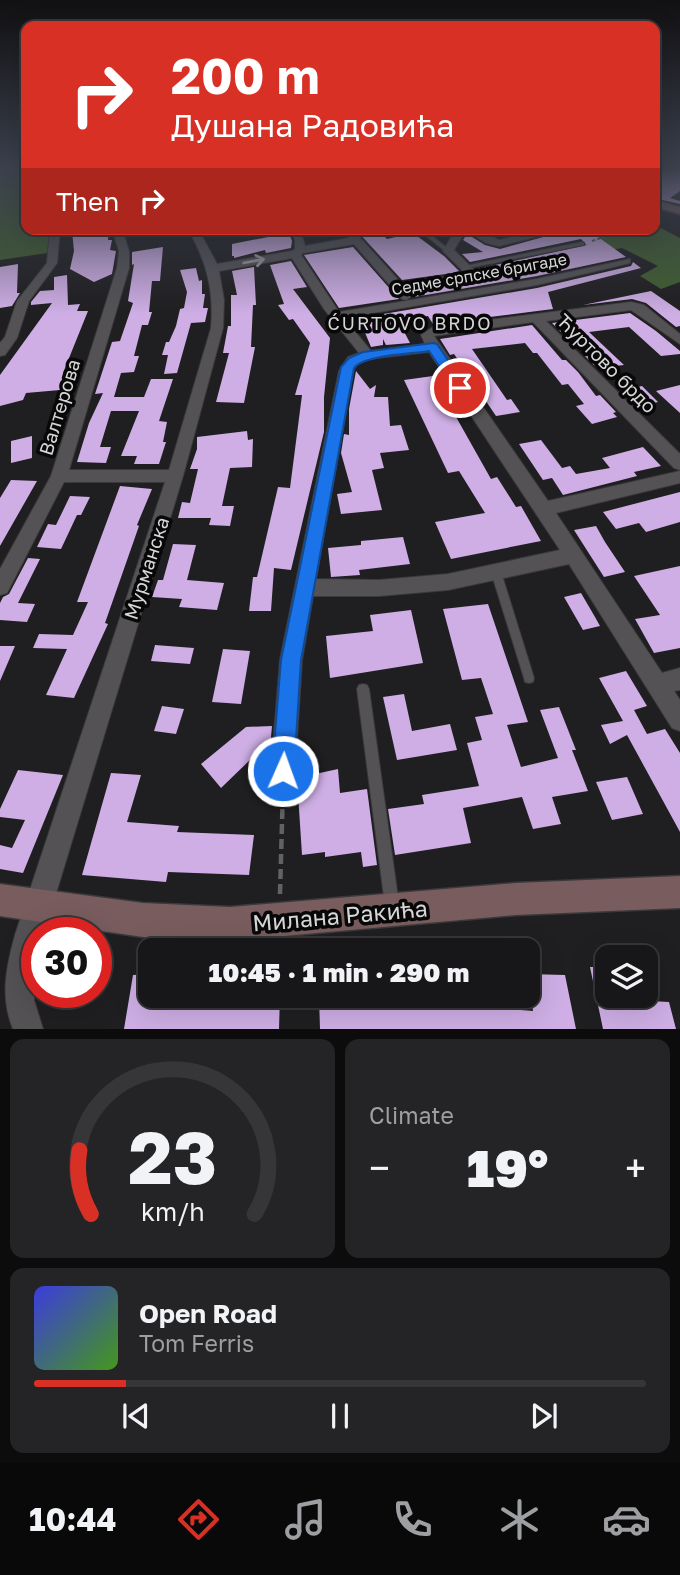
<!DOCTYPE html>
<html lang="en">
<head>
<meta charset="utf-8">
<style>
  :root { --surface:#171618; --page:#242325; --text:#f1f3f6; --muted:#9e9fa2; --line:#363537; --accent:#d93025 }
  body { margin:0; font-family:"Golos Text",sans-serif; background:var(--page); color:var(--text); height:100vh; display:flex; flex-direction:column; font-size:26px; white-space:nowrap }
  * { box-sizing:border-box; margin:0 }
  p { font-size:23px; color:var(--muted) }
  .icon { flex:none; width:38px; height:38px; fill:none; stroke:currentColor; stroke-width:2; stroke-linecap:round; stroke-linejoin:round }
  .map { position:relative; height:1029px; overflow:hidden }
  .sheet { display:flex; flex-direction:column; gap:10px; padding:10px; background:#0d0c0d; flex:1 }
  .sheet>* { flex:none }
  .banner { position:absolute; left:21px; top:21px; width:639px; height:214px; border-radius:14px; box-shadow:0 7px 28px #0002,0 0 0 2px var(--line); background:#d93025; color:#fff; overflow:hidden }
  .controls { position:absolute; left:595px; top:945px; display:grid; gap:14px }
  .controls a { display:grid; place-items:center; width:63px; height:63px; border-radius:14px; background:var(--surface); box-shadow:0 7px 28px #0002,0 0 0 2px var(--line); font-size:35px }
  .speed { position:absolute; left:21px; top:917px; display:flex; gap:14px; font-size:35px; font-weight:700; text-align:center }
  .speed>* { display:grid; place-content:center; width:91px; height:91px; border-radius:50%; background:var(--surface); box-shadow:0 7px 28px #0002,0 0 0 2px var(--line); line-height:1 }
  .speed .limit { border:10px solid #d22; background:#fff; color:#111 }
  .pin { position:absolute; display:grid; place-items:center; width:60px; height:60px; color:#fff; margin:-30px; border:4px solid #fff; border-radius:50%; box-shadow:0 2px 7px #0007 }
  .me { position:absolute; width:77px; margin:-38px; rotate:2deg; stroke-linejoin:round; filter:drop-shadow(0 0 5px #0008) }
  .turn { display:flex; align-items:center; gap:24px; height:147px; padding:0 35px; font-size:32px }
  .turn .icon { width:91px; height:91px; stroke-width:2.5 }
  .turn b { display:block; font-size:49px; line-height:60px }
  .then { display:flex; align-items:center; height:66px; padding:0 35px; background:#0003; gap:14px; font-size:26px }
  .big { font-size:52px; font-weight:800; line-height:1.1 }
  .sheet .widget { flex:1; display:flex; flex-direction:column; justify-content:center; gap:10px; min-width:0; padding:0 24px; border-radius:14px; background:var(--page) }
  .sheet .dial { align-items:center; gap:0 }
  .dial svg { height:182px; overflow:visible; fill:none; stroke:var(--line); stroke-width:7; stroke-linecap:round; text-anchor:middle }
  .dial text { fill:var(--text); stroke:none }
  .song { display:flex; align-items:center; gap:21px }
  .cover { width:84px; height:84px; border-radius:10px; background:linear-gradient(135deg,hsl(240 70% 55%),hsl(100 70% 35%)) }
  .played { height:7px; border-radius:4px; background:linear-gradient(90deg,var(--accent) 15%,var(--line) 15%) }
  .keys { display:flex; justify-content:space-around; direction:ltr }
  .heat { display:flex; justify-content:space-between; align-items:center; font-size:38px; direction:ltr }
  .sheet .tiles { flex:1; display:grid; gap:10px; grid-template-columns:1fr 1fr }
  .widget:last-child { grid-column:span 2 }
  .trip { position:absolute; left:138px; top:938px; width:402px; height:70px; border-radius:14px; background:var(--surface); box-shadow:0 7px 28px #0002,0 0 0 2px var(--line); font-weight:800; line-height:70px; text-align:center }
  .tab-bar { display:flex; height:112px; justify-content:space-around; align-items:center; background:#09090a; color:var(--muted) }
  .tab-bar .icon { width:49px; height:49px }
  .tab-bar .current { color:var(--accent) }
  .tab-bar b { font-size:32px; color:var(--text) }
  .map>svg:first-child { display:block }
  .forest { fill:#405f2e }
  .building { fill:#ceaee5 }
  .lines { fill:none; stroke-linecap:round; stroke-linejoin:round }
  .lane-casing { stroke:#3a393b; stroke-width:2 }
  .street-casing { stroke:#3a393b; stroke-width:2 }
  .secondary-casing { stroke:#3a393b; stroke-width:3 }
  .path-far1 { stroke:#626163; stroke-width:2; stroke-dasharray:3.5 2; stroke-linecap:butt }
  .path { stroke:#626163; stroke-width:4.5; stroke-dasharray:10 5; stroke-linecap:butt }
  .lane { fill:#545255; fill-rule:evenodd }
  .street { fill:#545255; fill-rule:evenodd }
  .secondary { fill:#785c5e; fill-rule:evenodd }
  .oneway { stroke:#9c9b9c }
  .route { fill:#1a73e8; stroke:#114b97; stroke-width:2 }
  .labels { text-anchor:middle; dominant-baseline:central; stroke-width:7; stroke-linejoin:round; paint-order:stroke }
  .far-street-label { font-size:16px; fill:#d6d6d7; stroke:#090809 }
  .far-neighbourhood-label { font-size:18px; letter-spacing:2px; fill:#d6d6d7; stroke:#090809 }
  .street-label { font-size:19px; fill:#d6d6d7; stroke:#090809 }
  .near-street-label { font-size:23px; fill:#d6d6d7; stroke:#090809 }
</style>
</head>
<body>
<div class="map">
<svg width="680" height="1029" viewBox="0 0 680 1029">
  <rect width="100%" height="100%" fill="#1f1e20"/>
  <path class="forest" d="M0 170H26V229H55L54 252 0 260Z
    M655 225 680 238V282L661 289 640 276 658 266 622 248 594 253 582 244 623 229H654Z"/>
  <path class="building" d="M667 170H680V191L670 198 680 201V204L654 198V175Z
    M85 229H109L108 240H112L110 250 116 251 112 274 94 282 70 269 74 251 72 231Z
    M572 229H587L626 257 537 276 414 297 411 291 475 282 479 272 477 269 587 245 581 239 470 262 462 254 483 252 463 240 467 234 485 245 500 249Z
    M368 230H378L387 239 413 233 444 256 460 272 402 280 358 232Z
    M289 233 292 241 291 248 266 253 265 250 234 258V256H232V244Z
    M163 247 160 281H152L149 312H152L148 325H142L134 356H139L134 372 121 373 114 397H144L151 379H173L159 421 167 422 163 442H166L159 464H134L137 456H121L139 411H111L100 447H111L106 463 77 462 89 423 103 393 95 394 112 342 120 341 133 303 128 301 134 264 132 265V252Z
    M353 247 399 299 339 308 304 255Z
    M291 261 307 287 293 289 330 338 324 397V432L291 570 274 568 271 611H249L253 577H257L278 487 290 488 302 395H295L310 343 293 319 289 320 278 305 284 304 270 265Z
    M633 262 641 268 548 292 553 309 433 324 428 316 398 320 410 343 386 345 383 339V345L371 347 361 323 356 324 354 319 537 288 631 266Z
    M18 264 17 293H20L12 306 0 308V267Z
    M254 267 256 305H253L251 347H255L244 403 216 402 229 353H223L228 326H231V295H237L232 271Z
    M196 268 199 281 202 280V294H205L203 308H208L205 322 191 323 177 373 164 374 168 355H162L166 342H169L176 326 180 309 184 308 187 292 180 270Z
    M67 275 68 305 80 304 77 311H88L63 373H65L60 390 26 393 23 400 0 406V375L52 303 31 305V302L40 291 54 290V277Z
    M651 291 680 311V326L676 327 646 303 632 299 583 305Z
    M630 313 656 331 680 351V354L661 356 629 327 589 332 624 365 597 368 585 356 594 354 574 334 564 335 552 323Z
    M532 325 562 360H566L578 372 596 396 600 395 616 412 613 413 617 417 592 424 576 406 584 404 568 384 562 385 537 353H533L525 343 472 349 507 400 511 399 520 412 496 416 454 354 450 355 440 339Z
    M356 371 370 389 376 385 374 397H388L390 426 401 425 409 450 380 453 384 468 372 470 382 510 341 514 337 494 352 492 341 453 344 434 349 435V409Z
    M433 376 491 479 497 477 516 507 521 506 541 541 451 559 435 522 485 513 459 471 448 473 404 380Z
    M680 385V413L656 391Z
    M642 386 658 402 636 407 620 391Z
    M247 431 248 440 253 439 252 467 230 468 222 506H234L230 526 209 525 211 518H178L182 502 190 503 198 469H190L197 449V437Z
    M32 436V458L11 463V441Z
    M541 440 562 468 570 466 576 474 610 468 602 458 643 447 661 466 634 472 637 476 563 495 552 478 543 480 519 444Z
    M11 480 37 481 0 546V498Z
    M120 486 152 489 137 525 139 526 105 623 108 624 74 698 46 695 67 649 33 648 39 634 73 635 88 602H77Z
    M680 492V522L646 532 639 523 616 529 603 512Z
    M70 496 90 497 81 515H77L61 549 37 547 48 524 56 525Z
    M596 526 605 542 625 572 604 577 574 530Z
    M403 537 410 564 359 570 360 575 331 577 328 548 361 545V541Z
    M173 544 196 545 187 580 224 583 217 610 179 607 182 599 152 597 158 580H163Z
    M28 558 40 559 18 603 35 604 27 622 0 620V603L3 597 9 594Z
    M680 566V648L654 653 635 619 660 615 634 576Z
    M581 593 595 617 600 626 583 630 564 597Z
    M488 604 528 722 507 725 521 767 558 758 540 710 559 707 576 750H572L588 791 552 797 561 824 533 829 522 797 463 808 471 843 395 855 388 809 424 804 422 795 479 786 467 743 482 740 475 717 493 714 481 678 462 680 443 609Z
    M411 610 423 663 330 678 326 636 373 631 370 615Z
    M155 645 194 648 190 664 151 661Z
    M0 646H15L0 681Z
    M223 649 250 651 241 704 212 702Z
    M626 671 647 706 634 710 647 734 665 729 680 753V832L627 735 610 744 601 725 623 721 599 678Z
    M404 694 412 731 450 724 457 750 397 760 383 697Z
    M162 706 184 709 176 734 154 731Z
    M272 726 269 759H251L221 788 201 764 246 727Z
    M338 769 340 793 367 789 377 865 363 867 361 852 325 857V852L302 855 297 778Z
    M18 770 63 775 23 873 0 869V845L12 848 25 820 0 817V809Z
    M111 773 141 775 127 822 179 826 177 832 254 835 249 875 168 872 166 882 82 875Z
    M627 777 643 814 612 820 596 782Z
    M590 967H607V996H649L650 1001 669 1002 676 1029H603Z
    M150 974V996H280L279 1029H124L133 975Z
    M528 974 565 975 576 1029H320L319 996H506L508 1009 533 1011Z"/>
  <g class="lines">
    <defs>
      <path id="lane" d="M418 229H423L451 251 446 252Z
        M582 242 584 243V245L463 269 460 267Z
        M496 568 499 569 501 572 534 678 533 682 529 683 525 682 524 678 491 572 493 569Z
        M363 684 367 685 369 689 399 905 397 910 392 912 387 910 385 905 357 689 359 685Z"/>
      <path id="street" d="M50 229H60L57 263 29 301 17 338 5 355 0 356V343L5 337 17 301 47 263Z
        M112 229H122L129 251V268L69 470H169L211 328C214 290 207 262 188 229H198L217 264 292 251 295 249V240L290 229H300L305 246 349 238 341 229H352L401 283 466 274 443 251 456 229H478L499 240 549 229H570L499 246 486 243 466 230 454 250 476 272 475 279 406 289 412 296 406 300 402 299 354 244 303 253 301 255 339 312 537 279 630 259V263L537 285 344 318 371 351 425 344 421 335 433 327 631 302 644 305 680 334V344L631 310 546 321 680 454V470L674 468 533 322 434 336 548 501 680 471V483L556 513 662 673 680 668V690L674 691 680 700V731L672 728 569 564 448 590 379 596H313L302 660 295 771 292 780 283 783 274 780 271 771 280 660 339 371 348 357 359 353 324 309 292 258 219 271 224 300 223 328 183 476 44 933H37L34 1000 43 1029H13C0 997 6 968 15 935L165 482H64L7 593 0 595V569L51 476 117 268 119 251ZM429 352 560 550 448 574 379 580 316 579 353 371 358 363 368 359Z"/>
      <path id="secondary" d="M654 200 680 207V214L654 207Z
        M680 876V908L516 915 230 941 143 937 0 916V884L143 903 230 907 516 883Z"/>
    </defs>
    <use href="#lane" class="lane-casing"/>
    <use href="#street" class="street-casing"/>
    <use href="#secondary" class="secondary-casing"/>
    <path class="path-far1" d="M592 241 615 233"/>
    <path class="path" d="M280 894 283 788"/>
    <use href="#lane" class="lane"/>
    <use href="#street" class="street"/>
    <use href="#secondary" class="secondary"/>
  </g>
  <defs><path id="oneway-shaft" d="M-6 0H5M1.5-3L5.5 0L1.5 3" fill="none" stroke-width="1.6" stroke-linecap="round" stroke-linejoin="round" transform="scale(1.75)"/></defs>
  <use class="oneway" href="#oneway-shaft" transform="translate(254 261) rotate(-10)"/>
  <linearGradient id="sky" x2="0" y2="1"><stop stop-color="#111012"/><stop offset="0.54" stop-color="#3c414e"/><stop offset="1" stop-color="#3c414e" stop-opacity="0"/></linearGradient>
  <rect width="680" height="314" fill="url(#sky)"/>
  <path class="route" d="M433 343 437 344 465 385V391H456L429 351C412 354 363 355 354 368L301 660 294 771 291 779 283 782 276 779 272 771 281 660 341 367 349 358 363 352Z"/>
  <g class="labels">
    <g class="far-street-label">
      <text transform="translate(479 274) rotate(-10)">Седме српске бригаде</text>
    </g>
    <g class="far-neighbourhood-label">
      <text x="410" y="323">ĆURTOVO BRDO</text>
    </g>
    <g class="street-label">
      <text transform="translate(607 363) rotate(45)">Ћуртово брдо</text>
      <text transform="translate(59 407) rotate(-73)">Валтерова</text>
      <text transform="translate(146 568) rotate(-72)">Мурманска</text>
    </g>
    <g class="near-street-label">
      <text transform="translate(340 915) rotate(-5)">Милана Ракића</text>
    </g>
  </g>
</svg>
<div class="controls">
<a><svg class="icon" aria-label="layers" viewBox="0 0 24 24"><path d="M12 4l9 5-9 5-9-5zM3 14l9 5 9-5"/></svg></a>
</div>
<div class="speed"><div class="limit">30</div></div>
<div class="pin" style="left:460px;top:388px;background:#d93025"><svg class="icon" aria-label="arrive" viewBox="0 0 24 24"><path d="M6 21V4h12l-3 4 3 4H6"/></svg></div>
<svg class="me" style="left:283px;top:771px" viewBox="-20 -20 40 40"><circle r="17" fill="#1a73e8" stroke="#fff" stroke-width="3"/><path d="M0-11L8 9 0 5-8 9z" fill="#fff"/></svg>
<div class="trip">10:45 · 1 min · 290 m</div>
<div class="banner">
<div class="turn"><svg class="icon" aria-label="right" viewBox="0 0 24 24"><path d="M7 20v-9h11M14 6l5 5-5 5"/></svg><div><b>200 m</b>Душана Радовића</div></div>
<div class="then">Then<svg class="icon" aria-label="right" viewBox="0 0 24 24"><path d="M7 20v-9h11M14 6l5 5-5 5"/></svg></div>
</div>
</div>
<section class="sheet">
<div class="tiles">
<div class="widget dial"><svg viewBox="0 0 100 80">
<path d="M14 69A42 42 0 1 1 86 69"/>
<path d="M14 69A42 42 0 0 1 9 41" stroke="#d93025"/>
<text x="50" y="56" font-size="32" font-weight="700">23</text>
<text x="50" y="72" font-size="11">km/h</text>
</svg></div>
<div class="widget"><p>Climate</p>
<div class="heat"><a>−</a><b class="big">19°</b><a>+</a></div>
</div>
<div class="widget">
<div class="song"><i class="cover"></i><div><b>Open Road</b><p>Tom Ferris</p></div></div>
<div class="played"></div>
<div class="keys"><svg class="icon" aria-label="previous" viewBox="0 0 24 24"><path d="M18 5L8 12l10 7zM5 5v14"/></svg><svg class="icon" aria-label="pause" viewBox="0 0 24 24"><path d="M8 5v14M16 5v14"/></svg><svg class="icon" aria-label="next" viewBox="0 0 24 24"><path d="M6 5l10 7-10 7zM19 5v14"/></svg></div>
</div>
</div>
</section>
<nav class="tab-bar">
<b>10:44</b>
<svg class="icon current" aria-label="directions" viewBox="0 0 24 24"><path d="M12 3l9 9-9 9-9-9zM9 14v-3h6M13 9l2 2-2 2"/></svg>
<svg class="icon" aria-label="music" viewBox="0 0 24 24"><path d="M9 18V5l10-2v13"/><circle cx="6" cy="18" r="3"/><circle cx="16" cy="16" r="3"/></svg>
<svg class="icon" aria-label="phone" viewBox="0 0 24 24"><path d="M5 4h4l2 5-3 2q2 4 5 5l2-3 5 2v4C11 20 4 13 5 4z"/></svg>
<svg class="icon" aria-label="climate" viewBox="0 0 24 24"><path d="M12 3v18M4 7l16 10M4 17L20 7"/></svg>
<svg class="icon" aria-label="car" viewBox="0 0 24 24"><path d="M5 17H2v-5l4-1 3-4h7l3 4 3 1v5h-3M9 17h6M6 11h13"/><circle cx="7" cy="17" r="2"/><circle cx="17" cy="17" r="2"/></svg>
</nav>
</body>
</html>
